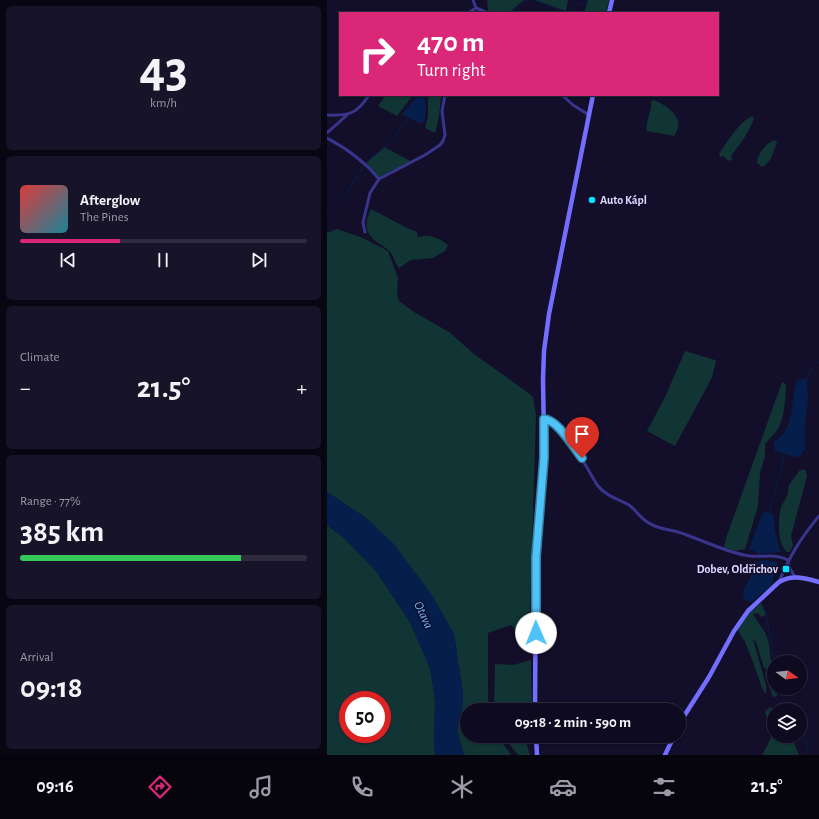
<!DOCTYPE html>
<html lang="en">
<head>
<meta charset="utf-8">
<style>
  :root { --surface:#0e0a20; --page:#171329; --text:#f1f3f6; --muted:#9b9aa5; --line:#2e2b3e; --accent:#db2777 }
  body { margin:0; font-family:"Alegreya Sans",sans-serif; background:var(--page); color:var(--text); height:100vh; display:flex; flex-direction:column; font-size:15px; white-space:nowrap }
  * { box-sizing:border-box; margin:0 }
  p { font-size:13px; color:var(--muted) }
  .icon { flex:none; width:22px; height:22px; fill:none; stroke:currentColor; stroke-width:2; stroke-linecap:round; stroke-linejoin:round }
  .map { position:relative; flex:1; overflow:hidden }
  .side { display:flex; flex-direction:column; gap:6px; padding:6px; background:#080612; width:327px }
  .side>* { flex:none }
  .hud { position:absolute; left:12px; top:12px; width:380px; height:84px; border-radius:0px; box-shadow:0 1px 3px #0004,0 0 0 1px var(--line); background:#db2777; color:#fff; overflow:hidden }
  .needle { width:26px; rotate:104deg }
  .fabs { position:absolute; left:440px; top:655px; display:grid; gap:8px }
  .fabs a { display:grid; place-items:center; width:40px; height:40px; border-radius:50%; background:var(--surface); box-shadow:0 1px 3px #0004,0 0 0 1px var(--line); font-size:20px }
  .speed { position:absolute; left:12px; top:691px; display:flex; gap:8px; font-size:20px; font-weight:700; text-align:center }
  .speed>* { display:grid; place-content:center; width:52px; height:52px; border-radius:50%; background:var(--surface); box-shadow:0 1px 3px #0004,0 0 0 1px var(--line); line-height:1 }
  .speed .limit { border:6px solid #d22; background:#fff; color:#111 }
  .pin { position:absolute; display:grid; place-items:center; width:34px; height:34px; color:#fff; margin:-41px -17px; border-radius:50% 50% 50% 0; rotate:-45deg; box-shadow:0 0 4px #0007 }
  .pin .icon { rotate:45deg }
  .me { position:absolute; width:44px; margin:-22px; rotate:359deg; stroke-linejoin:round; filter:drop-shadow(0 0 3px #0008) }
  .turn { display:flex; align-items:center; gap:14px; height:84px; padding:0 12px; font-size:18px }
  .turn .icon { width:52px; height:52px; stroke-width:2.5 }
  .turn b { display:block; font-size:28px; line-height:34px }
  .big { font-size:30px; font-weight:700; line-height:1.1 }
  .side .widget { flex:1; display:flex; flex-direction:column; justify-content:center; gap:6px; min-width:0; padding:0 14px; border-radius:6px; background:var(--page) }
  .side .dial { align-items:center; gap:0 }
  .dial b { font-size:52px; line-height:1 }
  .song { display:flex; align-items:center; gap:12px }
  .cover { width:48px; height:48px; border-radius:6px; background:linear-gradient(135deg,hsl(0 70% 55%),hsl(190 70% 35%)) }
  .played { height:4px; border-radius:2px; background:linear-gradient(90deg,var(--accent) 35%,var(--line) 35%) }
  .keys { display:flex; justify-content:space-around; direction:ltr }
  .heat { display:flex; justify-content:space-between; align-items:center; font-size:22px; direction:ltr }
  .charge { height:6px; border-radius:3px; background:linear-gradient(90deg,#34c759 77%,var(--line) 0) }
  .trip { position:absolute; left:133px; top:703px; width:226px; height:40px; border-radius:20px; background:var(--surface); box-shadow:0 1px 3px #0004,0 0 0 1px var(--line); font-weight:700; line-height:40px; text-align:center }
  .tabs { display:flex; height:64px; justify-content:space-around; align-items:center; background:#06040d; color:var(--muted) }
  .tabs .icon { width:28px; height:28px }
  .tabs .active { color:var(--accent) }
  .tabs b { font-size:18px; color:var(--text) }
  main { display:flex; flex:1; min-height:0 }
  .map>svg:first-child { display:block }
  .green { fill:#103534; fill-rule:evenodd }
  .water { fill:#061e4b }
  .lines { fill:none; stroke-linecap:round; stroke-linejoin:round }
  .stream { stroke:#061e4b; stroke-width:1 }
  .street { stroke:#39358d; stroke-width:3 }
  .secondary { stroke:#736eff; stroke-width:4.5 }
  .route-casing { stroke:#337fa1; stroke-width:10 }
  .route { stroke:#4fc3f7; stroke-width:7 }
  .poi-dot { fill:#03e3ff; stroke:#130e2a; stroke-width:1.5 }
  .labels { text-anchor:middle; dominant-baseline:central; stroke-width:3; stroke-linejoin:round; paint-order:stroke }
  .poi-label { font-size:12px; font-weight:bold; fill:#dcd7ff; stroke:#130e2a; text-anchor:start }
  .water-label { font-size:13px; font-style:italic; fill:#65b6ff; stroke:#130e2a }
</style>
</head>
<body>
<main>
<section class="side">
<div class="widget dial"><b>43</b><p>km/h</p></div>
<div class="widget">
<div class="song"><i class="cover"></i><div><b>Afterglow</b><p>The Pines</p></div></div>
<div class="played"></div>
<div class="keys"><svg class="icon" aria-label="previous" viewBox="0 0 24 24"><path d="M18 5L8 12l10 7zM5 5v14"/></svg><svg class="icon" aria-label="pause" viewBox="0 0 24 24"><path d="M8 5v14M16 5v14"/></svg><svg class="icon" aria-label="next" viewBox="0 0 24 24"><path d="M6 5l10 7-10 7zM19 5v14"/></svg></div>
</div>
<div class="widget"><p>Climate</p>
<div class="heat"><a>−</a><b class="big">21.5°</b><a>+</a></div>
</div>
<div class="widget"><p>Range · 77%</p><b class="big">385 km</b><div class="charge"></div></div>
<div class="widget"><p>Arrival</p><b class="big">09:18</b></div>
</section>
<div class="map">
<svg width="492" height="755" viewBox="0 0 492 755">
  <rect width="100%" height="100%" fill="#130e2a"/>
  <path class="green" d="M161 0H197L181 13H164L161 10 160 1Z
    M208 0H241L239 11Z
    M261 0H282L279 13H257Z
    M59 95H86L70 116 51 106Z
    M101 95H114V96L112 117 108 133 98 128 101 116Z
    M327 100C341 106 360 119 347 136L320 131C318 121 325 112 324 101Z
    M425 116 427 118C422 133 413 144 404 156L406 159 402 161 396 156 393 157 392 154C401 141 411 123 425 116Z
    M447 140 450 142C447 150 444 164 435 167L430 163C430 155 439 143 447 140Z
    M57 147 85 162 64 171 54 177H52L46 170 38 164Z
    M44 209 78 227 90 232 91 238C100 232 114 239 121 245L118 251 106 258 84 260 72 268C67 262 67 255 61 250 58 247 54 245 51 243 37 233 37 223 44 209Z
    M10 229 36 238 61 251 71 278 70 292 72 301 87 312 122 332 147 354 200 392 206 397 209 416 202 644 184 625 161 633V710H140V736H171L184 755H137L130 730 136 705V694L127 634 39 518 0 492V233Z
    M358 351 388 360 389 362 385 377 381 385 348 446 320 431 339 395Z
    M455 382 459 384C459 397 457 419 451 429 447 435 442 439 438 444V456L433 473 431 506 418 549 408 551 397 547 399 538Z
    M477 469 479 471 480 476 464 536 466 545 463 552H460C450 544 451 519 454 507 456 502 460 498 461 493 462 491 461 488 462 486 463 482 469 476 472 471Z
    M0 525 17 538 49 571 83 622 103 668 106 686 108 702 107 748 109 755H0ZM21 700H55V734H21Z
    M434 603 439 615 434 617 431 613 426 614 439 634 442 644 447 688H449L450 696 446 697 438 675 440 669 437 668 429 642 426 639 439 685V693H438L435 688 426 662 418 642 410 629 422 613Z
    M204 660 205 710H167L168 664 186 665Z
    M443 707 447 710V736H464L472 755H435C447 733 447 736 438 712Z
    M178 736H204L200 745 203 755H191L180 741Z"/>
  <path class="water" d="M96 97C100 106 100 114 96 123H92L76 115V113L89 98Z
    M475 379H480L481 400 478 427V449L472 457H468L448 451 447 442C451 439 456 435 458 431 467 417 464 397 470 381Z
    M0 492 39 518 66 543 105 595 127 634 136 694V705L130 730 137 755H109L107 748 108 702 106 686 103 668 83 622 49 571 17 538 0 525Z
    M439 511 447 515 448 532 454 552 433 554 422 549 435 514Z
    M437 560 450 562V566L444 586 425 602 420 601 416 598 417 589 424 577 429 562Z"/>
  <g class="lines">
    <path class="stream" d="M206 0 243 13
      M182 13 200 0
      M243 13 249 5 261 0
      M97 100 100 95
      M0 212C18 201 25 183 37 166 43 157 52 153 60 145 68 138 73 127 81 118
      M480 379 485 367 492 362
      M442 513 455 466 457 454
      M433 562V553
      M433 601 439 612 447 665
      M452 688 457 701 462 710
      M473 726 477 734 481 755"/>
    <path class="street" d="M146 0 149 8 161 13
      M141 13 149 8
      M235 95 246 105 262 115
      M0 115C22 116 30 114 42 95
      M0 133 20 115
      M0 138C19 148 38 162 52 179
      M38 232 36 223 37 218 43 193 52 179 98 155 113 145 116 141 118 135 115 111 118 95
      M217 419C236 420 261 471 271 486 279 496 291 499 302 505 309 510 314 519 322 523 330 529 341 529 351 532 373 539 394 550 417 555 432 559 447 552 461 560L462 567 468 577
      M452 582C463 555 474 538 492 516"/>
    <path class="secondary" d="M282 13 285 0
      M208 710 209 557 217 439 216 379 217 351 222 314 266 95
      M352 724 382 677 407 631 421 611 452 582C465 574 478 578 492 582
      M209 736 210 755
      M338 755 347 736"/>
  </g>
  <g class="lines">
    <defs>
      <path id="route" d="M209 633V557L217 458V419C231 420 246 447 255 458"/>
    </defs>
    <use href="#route" class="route-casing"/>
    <use href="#route" class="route"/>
  </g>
  <g class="poi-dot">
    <circle cx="265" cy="200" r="4"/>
    <rect x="455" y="565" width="8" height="8" rx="2"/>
  </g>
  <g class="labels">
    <g class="poi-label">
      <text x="273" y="200">Auto Kápl</text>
      <text x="451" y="569" text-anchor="end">Dobev, Oldřichov</text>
    </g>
    <g class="water-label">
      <text transform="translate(96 615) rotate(65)">Otava</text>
    </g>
  </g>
</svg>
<div class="fabs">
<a><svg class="needle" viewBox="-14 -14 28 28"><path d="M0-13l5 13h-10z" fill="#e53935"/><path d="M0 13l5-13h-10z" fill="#9b9aa5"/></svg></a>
<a><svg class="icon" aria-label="layers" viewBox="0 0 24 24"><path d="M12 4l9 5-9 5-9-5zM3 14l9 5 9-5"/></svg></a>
</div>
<div class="speed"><div class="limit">50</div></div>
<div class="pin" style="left:255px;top:458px;background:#d93025"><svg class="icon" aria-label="arrive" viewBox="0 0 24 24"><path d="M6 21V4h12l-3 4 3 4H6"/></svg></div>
<svg class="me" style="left:209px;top:633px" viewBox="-20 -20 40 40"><circle r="19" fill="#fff"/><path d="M0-13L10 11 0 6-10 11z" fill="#4fc3f7"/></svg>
<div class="trip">09:18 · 2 min · 590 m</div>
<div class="hud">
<div class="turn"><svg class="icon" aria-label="right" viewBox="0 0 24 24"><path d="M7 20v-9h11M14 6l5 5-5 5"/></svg><div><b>470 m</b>Turn right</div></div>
</div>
</div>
</main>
<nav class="tabs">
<b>09:16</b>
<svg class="icon active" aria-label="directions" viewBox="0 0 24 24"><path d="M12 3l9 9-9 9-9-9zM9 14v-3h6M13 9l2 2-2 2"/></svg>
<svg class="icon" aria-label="music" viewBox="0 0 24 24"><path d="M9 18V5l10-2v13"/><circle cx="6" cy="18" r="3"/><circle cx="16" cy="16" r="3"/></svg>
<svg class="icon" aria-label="phone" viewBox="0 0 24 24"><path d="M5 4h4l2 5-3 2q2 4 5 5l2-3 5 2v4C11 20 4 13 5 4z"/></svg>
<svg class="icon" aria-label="climate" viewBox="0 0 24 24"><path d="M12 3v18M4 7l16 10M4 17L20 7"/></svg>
<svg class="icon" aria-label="car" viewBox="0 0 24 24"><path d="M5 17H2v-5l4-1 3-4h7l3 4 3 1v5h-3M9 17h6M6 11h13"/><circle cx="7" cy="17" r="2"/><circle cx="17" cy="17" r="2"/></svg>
<svg class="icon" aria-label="filters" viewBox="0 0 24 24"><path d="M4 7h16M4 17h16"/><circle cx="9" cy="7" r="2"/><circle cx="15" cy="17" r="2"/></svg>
<b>21.5°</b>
</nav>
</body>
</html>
